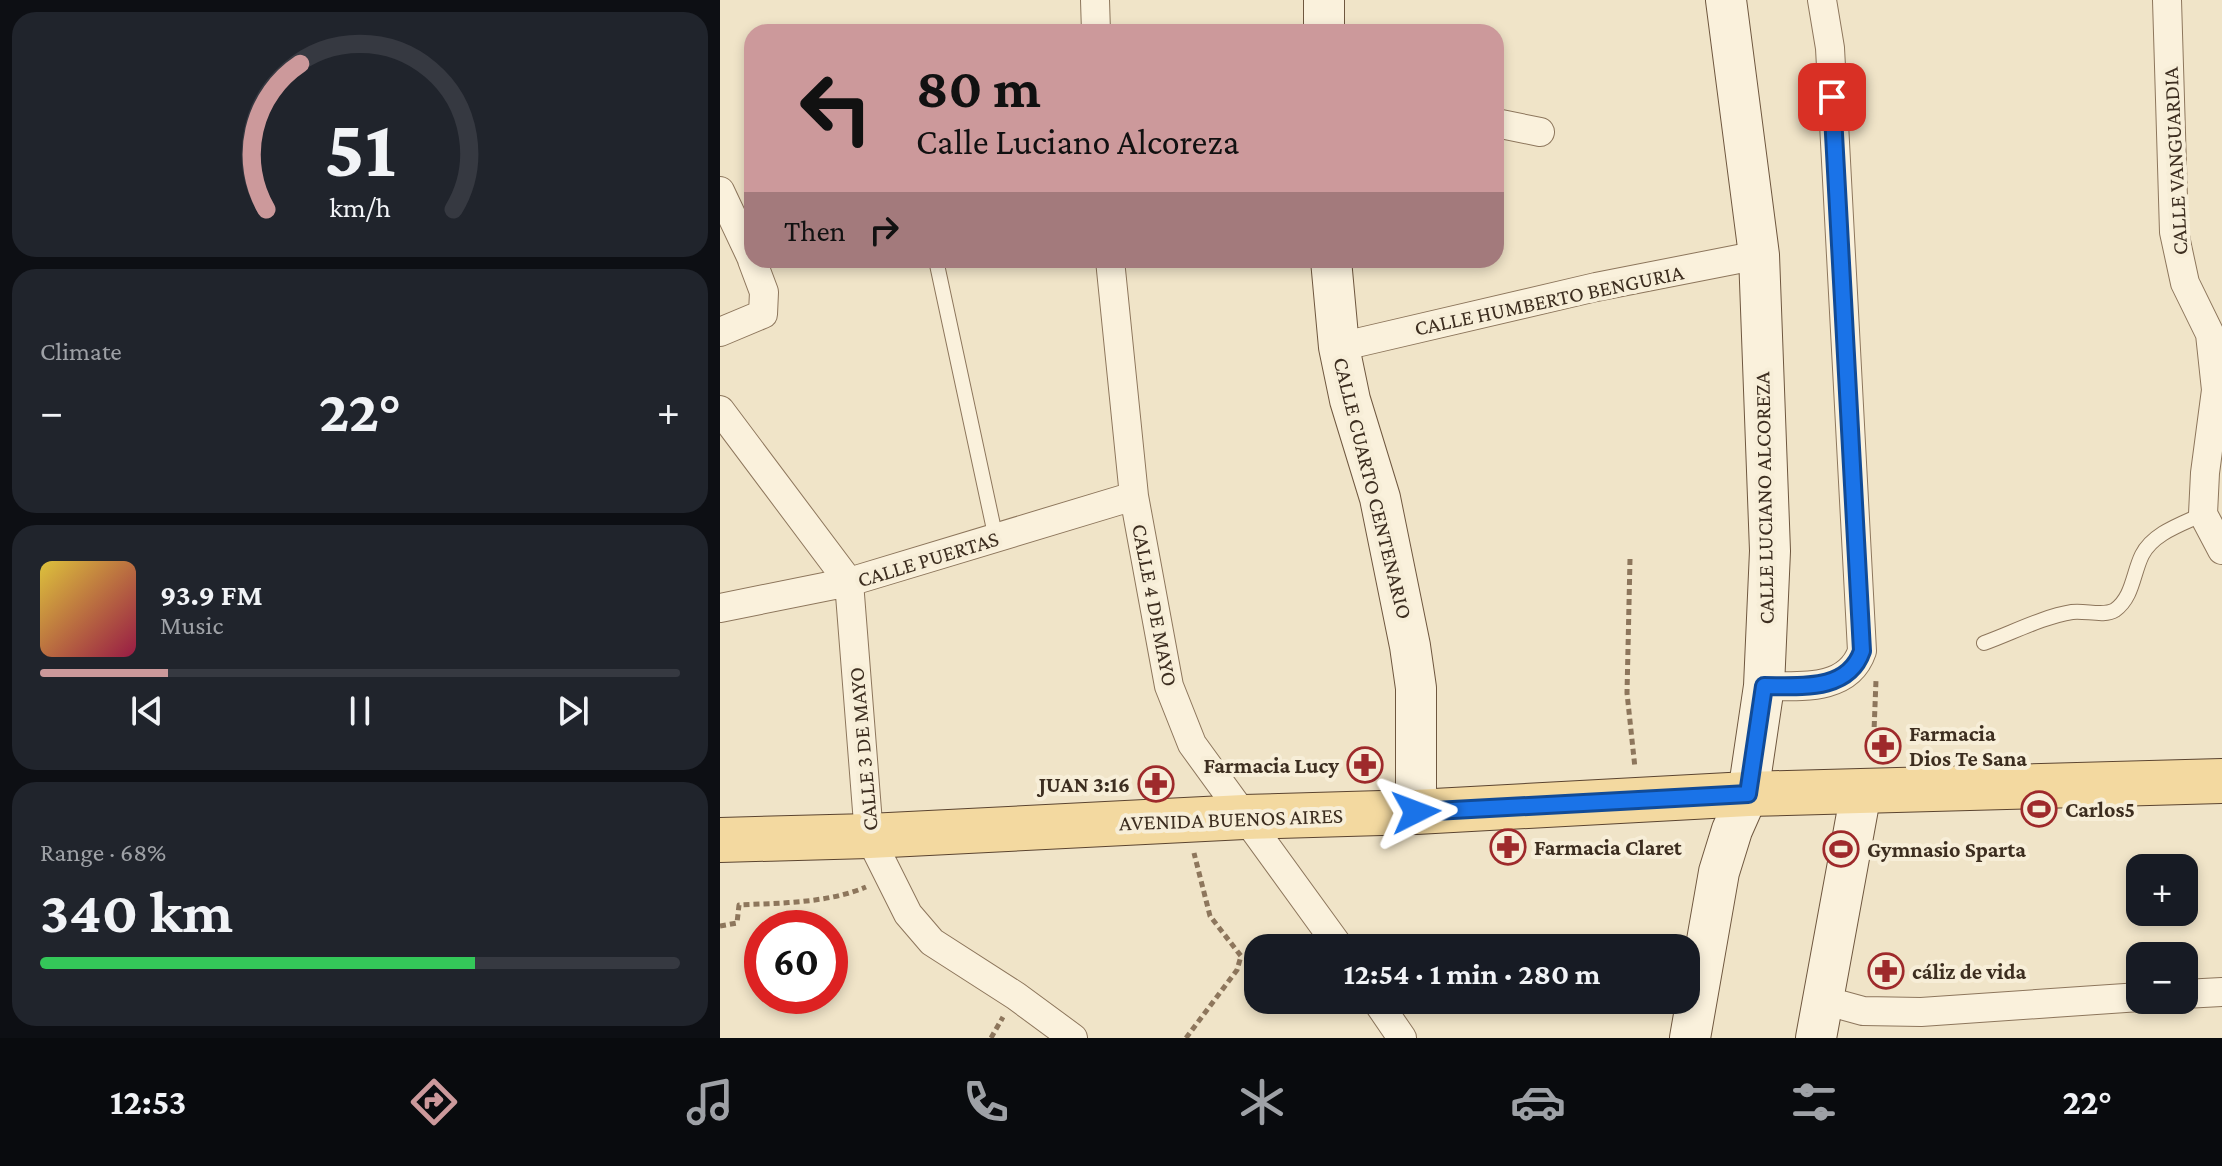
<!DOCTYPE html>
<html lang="en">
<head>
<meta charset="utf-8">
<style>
  :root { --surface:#171b24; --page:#20242c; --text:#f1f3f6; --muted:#9ea1a6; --line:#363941; --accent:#cc999b }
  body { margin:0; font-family:"Crimson Pro",serif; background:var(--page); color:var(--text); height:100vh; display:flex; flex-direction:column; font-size:30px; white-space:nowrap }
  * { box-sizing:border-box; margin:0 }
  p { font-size:26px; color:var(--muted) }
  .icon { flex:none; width:44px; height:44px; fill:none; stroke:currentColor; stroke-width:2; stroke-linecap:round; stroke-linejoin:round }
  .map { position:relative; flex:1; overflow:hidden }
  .drawer { display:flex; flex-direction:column; gap:12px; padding:12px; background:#0d0f14; width:720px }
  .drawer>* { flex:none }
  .banner { position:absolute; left:24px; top:24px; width:760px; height:244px; border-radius:24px; box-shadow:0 4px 12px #0003; background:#cc999b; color:#111; overflow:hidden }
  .buttons { position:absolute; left:1406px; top:854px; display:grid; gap:16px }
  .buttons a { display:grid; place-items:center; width:72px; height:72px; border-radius:16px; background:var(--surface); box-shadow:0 4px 12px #0003; font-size:40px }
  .speed { position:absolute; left:24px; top:910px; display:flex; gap:16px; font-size:40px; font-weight:700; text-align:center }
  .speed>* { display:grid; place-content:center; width:104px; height:104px; border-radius:50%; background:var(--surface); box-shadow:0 4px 12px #0003; line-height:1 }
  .speed .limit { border:12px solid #d22; background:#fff; color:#111 }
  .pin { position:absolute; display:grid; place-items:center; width:68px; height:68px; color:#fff; margin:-34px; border-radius:16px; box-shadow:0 4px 12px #0006 }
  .me { position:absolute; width:88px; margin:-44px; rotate:87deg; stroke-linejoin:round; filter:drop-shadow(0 0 6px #0008) }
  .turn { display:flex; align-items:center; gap:28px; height:168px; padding:0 40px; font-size:36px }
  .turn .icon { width:104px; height:104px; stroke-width:2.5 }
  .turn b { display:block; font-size:56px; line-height:68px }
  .then { display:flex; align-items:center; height:76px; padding:0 40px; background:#0003; gap:16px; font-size:30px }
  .big { font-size:60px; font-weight:700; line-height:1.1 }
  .drawer .tile { flex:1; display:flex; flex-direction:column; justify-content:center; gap:12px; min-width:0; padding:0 28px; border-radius:24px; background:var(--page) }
  .drawer .dial { align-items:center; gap:0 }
  .dial svg { height:208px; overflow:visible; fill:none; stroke:var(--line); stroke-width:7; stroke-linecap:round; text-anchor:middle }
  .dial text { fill:var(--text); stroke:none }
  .song { display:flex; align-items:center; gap:24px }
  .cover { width:96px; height:96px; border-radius:12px; background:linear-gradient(135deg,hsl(50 70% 55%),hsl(340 70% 35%)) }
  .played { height:8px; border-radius:4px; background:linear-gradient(90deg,var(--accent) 20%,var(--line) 20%) }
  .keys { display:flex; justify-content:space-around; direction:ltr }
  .heat { display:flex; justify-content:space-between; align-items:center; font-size:44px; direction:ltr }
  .charge { height:12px; border-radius:6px; background:linear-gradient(90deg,#34c759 68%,var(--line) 0) }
  .trip { position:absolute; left:524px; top:934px; width:456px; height:80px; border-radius:24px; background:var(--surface); box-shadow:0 4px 12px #0003; font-weight:700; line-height:80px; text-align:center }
  .menu { display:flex; height:128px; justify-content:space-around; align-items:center; background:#090b0e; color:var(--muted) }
  .menu .icon { width:56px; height:56px }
  .menu .current { color:var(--accent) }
  .menu b { font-size:36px; color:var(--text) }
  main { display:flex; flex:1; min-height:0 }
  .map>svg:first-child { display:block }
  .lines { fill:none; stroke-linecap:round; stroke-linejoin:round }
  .lane-casing { stroke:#8d765c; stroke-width:16 }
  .street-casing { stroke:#8d765c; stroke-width:30 }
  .secondary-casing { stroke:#6f573f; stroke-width:42 }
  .primary-casing { stroke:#5b4430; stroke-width:46 }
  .path { stroke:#8d765c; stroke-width:5; stroke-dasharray:6 4; stroke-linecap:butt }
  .lane { stroke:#faf1dc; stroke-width:14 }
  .street { stroke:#faf1dc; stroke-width:28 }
  .secondary { stroke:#faf1dc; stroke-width:40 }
  .primary { stroke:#f3d9a0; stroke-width:44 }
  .route-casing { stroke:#114b97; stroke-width:20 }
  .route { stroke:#1a73e8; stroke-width:14 }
  .labels { text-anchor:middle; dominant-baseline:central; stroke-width:8; stroke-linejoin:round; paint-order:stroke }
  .street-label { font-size:22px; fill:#3d2e20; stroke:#f7eed8 }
  .poi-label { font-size:22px; font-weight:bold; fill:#3d2e20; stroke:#f7eed8; text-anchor:start }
</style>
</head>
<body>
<main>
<section class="drawer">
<div class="tile dial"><svg viewBox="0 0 100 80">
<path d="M14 69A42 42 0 1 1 86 69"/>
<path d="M14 69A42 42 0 0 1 27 13" stroke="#cc999b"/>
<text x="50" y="56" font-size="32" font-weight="700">51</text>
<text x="50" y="72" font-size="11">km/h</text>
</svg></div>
<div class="tile"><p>Climate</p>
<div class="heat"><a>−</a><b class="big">22°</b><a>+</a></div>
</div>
<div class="tile">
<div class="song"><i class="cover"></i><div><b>93.9 FM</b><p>Music</p></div></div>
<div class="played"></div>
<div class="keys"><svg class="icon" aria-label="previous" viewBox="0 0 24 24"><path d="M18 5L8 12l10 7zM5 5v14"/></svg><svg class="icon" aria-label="pause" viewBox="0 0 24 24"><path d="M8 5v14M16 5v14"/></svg><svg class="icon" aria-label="next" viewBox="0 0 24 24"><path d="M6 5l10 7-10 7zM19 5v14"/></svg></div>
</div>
<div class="tile"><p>Range · 68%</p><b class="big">340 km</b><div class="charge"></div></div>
</section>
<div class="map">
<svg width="1502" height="1038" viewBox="0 0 1502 1038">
  <rect width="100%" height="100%" fill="#f0e4c8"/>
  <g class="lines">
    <defs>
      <path id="lane" d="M216 260 276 539
        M1264 643C1292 633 1322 617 1352 612 1365 610 1384 617 1395 610 1413 597 1413 573 1422 555 1433 533 1462 524 1483 514"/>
      <path id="street" d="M375 0 376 32
        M1447 0 1454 232 1465 283 1490 334 1496 390 1485 473 1483 514 1502 550
        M776 123 820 132
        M0 191 32 259
        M390 260 414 496 449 686 472 744 620 948
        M0 332 43 314 44 292 32 260
        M619 347 876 287 1039 255
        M0 410 129 582 149 836 188 914 212 942 296 996 353 1038
        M0 608 129 582 414 496
        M1044 686C1079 686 1128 692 1142 651L1110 48 1102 0
        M1464 994 1502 992
        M656 1000 682 1038
        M1103 1000 1143 1011 1201 1012 1420 997"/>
      <path id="secondary" d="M604 0V32
        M611 260 619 347 630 400 660 498 690 646 696 688V812
        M970 1038 999 872 1012 830 1028 794 1044 686 1050 551 1039 255 1006 0
        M1096 1038 1141 792"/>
      <path id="primary" d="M0 840 149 836 524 817 696 812 1028 794 1502 781"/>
    </defs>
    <use href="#lane" class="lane-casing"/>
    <use href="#street" class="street-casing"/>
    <use href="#secondary" class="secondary-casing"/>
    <use href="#primary" class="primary-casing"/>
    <path class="path" d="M910 559 907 693 915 768
      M1153 757 1156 680
      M0 926 17 923 19 905C61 903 108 903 146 887
      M271 1038 283 1017
      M466 1038 517 970 521 956 490 916 474 853"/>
    <use href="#lane" class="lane"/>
    <use href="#street" class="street"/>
    <use href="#secondary" class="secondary"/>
    <use href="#primary" class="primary"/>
  </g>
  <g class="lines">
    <defs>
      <path id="route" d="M696 812 1028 794 1044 686C1079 686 1128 692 1142 651L1112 97"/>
    </defs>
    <use href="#route" class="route-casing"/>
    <use href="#route" class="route"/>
  </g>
  <defs>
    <symbol id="pharmacy-ring" viewBox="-11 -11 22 22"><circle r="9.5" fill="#f7eed8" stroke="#9e2a2b" stroke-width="1.5"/><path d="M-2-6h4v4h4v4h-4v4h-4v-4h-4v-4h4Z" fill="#9e2a2b"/></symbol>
    <symbol id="stadium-ring" viewBox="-11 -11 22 22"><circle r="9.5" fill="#f7eed8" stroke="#9e2a2b" stroke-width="1.5"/><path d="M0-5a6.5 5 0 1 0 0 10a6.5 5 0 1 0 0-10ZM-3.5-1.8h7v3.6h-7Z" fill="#9e2a2b"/></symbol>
  </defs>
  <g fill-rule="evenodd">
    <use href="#pharmacy-ring" x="1143" y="726" width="40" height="40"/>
    <use href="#pharmacy-ring" x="625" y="745" width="40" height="40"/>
    <use href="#pharmacy-ring" x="416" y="764" width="40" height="40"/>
    <use href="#stadium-ring" x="1299" y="789" width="40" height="40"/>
    <use href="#pharmacy-ring" x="768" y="827" width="40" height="40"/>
    <use href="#stadium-ring" x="1101" y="829" width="40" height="40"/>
    <use href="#pharmacy-ring" x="1146" y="951" width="40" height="40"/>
  </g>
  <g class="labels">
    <g class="street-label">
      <text transform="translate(1455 161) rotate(-93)">CALLE VANGUARDIA</text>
      <text transform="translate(829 300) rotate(-12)">CALLE HUMBERTO BENGURIA</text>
      <text transform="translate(653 488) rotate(76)">CALLE CUARTO CENTENARIO</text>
      <text transform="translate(1044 498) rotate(-91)">CALLE LUCIANO ALCOREZA</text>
      <text transform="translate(208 559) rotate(-17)">CALLE PUERTAS</text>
      <text transform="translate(435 605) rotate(79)">CALLE 4 DE MAYO</text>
      <text transform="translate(143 749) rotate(-95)">CALLE 3 DE MAYO</text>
      <text transform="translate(511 819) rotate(-2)">AVENIDA BUENOS AIRES</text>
    </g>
    <g class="poi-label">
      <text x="1189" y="733">Farmacia<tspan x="1189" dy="25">Dios Te Sana</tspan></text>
      <text x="619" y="765" text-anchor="end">Farmacia Lucy</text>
      <text x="410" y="784" text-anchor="end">JUAN 3:16</text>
      <text x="1345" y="809">Carlos5</text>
      <text x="814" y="847">Farmacia Claret</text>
      <text x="1147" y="849">Gymnasio Sparta</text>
      <text x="1192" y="971">cáliz de vida</text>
    </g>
  </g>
</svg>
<div class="buttons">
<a>+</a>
<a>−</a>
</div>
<div class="speed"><div class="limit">60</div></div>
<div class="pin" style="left:1112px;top:97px;background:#d93025"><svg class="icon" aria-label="arrive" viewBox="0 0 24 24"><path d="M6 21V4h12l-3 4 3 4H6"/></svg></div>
<svg class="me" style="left:696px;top:812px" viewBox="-20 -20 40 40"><path d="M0-17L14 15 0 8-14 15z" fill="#1a73e8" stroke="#fff" stroke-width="4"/></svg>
<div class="trip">12:54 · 1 min · 280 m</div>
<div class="banner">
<div class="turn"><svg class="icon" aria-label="left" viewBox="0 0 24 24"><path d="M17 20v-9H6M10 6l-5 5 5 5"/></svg><div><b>80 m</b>Calle Luciano Alcoreza</div></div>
<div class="then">Then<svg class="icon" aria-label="right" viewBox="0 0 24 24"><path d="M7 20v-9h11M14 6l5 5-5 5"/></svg></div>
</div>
</div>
</main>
<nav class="menu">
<b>12:53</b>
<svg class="icon current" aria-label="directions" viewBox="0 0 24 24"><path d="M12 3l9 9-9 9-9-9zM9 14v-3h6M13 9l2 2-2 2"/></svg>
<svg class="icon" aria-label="music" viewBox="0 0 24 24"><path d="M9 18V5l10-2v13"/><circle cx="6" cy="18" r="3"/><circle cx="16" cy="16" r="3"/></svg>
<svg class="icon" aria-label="phone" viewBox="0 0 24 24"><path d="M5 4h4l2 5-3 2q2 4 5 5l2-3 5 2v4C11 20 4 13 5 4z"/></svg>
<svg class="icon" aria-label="climate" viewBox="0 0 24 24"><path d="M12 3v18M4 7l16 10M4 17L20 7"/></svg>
<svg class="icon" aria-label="car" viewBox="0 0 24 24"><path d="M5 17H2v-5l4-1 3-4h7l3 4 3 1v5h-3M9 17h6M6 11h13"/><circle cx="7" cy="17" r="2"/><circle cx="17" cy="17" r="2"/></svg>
<svg class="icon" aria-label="filters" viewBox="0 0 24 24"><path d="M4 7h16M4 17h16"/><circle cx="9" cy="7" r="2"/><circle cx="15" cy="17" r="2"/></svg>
<b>22°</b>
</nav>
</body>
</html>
